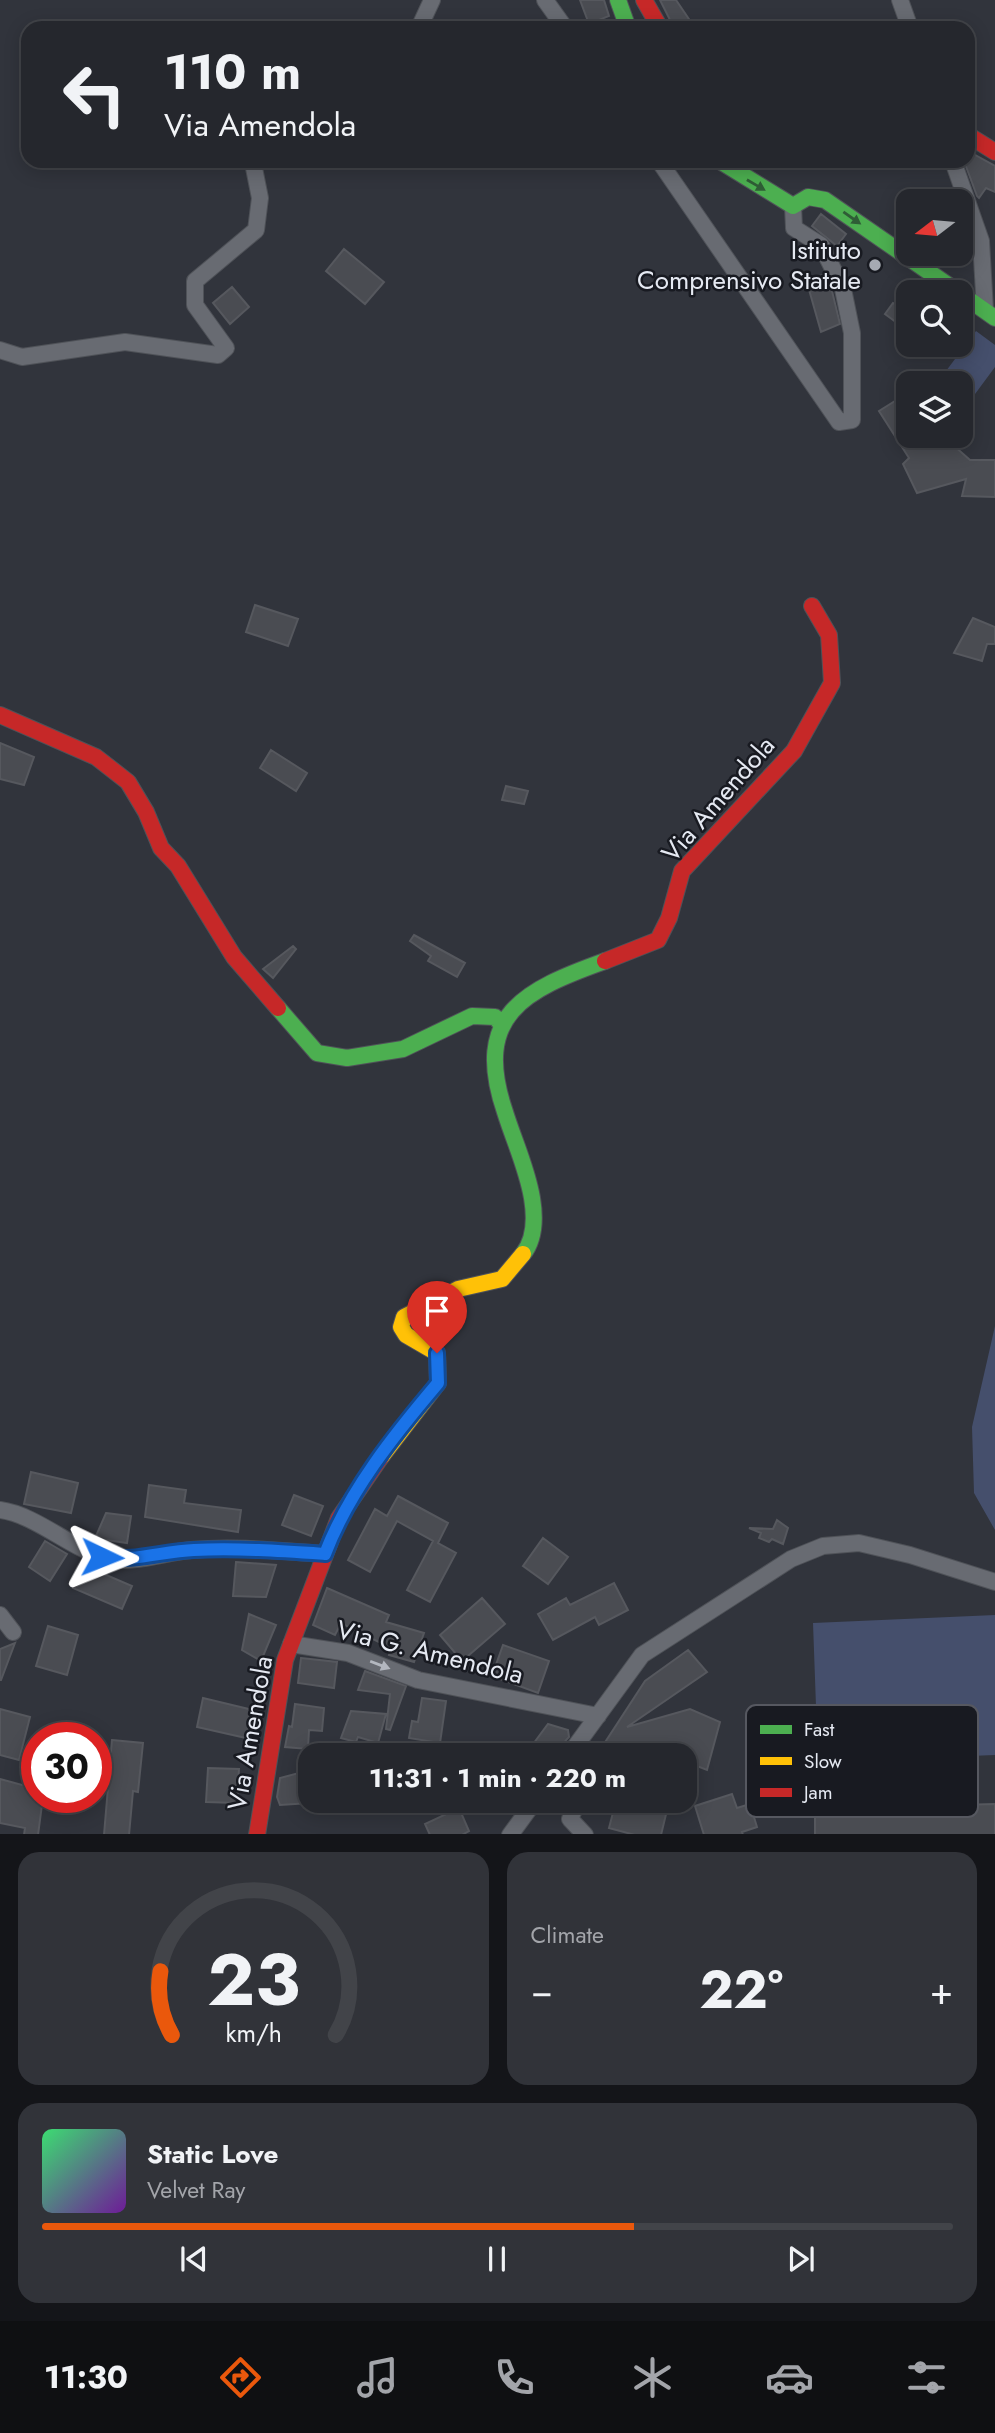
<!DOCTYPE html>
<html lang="en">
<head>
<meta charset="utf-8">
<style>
  :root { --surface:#25272d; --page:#313339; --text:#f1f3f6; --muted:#a3a5aa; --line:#424449; --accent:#ea580c }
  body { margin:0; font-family:Jost,sans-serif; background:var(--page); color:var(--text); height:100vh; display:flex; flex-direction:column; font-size:26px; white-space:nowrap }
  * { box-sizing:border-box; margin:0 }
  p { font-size:23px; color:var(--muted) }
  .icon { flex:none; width:38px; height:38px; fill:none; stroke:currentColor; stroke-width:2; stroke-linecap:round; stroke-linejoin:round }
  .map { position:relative; height:1834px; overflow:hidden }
  .drawer { display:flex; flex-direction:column; gap:18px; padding:18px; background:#141519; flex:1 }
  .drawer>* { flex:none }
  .hud { position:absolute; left:21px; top:21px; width:954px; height:147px; border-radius:21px; box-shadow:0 4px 18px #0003,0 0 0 2px var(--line); background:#25272d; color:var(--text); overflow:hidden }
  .needle { width:46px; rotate:254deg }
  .tools { position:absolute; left:896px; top:189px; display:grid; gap:14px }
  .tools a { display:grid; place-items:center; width:77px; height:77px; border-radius:14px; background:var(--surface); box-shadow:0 4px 18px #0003,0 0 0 2px var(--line); font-size:35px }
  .speed { position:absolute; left:21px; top:1722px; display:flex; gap:14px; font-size:35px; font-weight:700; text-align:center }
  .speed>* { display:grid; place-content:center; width:91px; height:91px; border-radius:50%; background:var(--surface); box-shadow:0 4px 18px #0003,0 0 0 2px var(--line); line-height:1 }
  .speed .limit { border:10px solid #d22; background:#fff; color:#111 }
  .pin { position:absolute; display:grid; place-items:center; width:60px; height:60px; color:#fff; margin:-72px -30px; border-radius:50% 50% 50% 0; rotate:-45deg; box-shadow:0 0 7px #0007 }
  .pin .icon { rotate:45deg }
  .me { position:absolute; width:77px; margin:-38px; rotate:92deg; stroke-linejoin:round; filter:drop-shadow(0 0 5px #0008) }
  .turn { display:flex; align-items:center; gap:24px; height:147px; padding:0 28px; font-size:32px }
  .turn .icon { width:91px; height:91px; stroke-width:2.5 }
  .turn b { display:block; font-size:49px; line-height:60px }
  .big { font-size:52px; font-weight:700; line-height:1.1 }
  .drawer .card { flex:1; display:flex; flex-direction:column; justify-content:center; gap:10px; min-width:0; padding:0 24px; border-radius:21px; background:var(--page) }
  .drawer .dial { align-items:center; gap:0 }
  .dial svg { height:182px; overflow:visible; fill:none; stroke:var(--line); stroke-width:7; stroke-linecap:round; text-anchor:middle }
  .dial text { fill:var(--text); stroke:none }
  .song { display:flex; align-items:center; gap:21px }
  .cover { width:84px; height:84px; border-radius:10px; background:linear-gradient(135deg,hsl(140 70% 55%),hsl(280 70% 35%)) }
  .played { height:7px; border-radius:4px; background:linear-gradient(90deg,var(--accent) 65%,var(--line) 65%) }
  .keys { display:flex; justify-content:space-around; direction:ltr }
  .heat { display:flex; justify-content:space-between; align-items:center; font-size:38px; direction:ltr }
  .drawer .tiles { flex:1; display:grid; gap:18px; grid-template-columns:1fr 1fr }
  .card:last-child { grid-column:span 2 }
  .trip { position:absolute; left:298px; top:1743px; width:399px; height:70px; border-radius:21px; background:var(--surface); box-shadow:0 4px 18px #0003,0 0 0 2px var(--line); font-weight:700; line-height:70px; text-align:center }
  .tabs { display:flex; height:112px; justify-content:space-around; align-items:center; background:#0f1012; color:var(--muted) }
  .tabs .icon { width:49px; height:49px }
  .tabs .selected { color:var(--accent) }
  .tabs b { font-size:32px; color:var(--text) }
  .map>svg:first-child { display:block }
  .green { fill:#454f6c }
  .building { fill:#4a4c52; stroke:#56585e; stroke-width:2 }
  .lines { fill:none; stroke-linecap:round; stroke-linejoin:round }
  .street-casing { stroke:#4f5258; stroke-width:18 }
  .fast-casing { stroke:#4f5258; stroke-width:18 }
  .slow-casing { stroke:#4f5258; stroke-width:18 }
  .jam-casing { stroke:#4f5258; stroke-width:18 }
  .street { stroke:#686b72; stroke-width:16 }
  .fast { stroke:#4caf50; stroke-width:16 }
  .slow { stroke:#ffc107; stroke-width:16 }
  .jam { stroke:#c62828; stroke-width:16 }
  .oneway { fill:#2f5d36 }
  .oneway2 { fill:#b3b7bf }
  .route-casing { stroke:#114b97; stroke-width:18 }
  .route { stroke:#1a73e8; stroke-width:12 }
  .poi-dot { fill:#a6aab2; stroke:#181a21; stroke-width:2.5 }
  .labels { text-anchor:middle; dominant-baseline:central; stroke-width:5; stroke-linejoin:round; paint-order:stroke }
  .poi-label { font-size:26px; fill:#e5e9f2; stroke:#181a21; text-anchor:end }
  .street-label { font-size:26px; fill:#e5e9f2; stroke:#181a21 }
  .key { fill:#181a21; stroke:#565860; stroke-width:2 }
  .key-label { font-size:19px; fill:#e5e9f2 }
</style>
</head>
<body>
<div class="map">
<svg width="995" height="1835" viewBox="0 0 995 1835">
  <rect width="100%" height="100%" fill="#31343c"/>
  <path class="green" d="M976 331 995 345V367L961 413V383H937Z
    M995 1326V1530L974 1493 972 1427Z
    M995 1615V1755L818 1762 813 1623Z"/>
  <path class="building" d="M580 0H604L609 16 589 24Z
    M660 0H676L695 28H674Z
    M968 151 995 166V192L986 188 979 198 977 196 964 161H968Z
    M821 214 846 234 837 246 812 226Z
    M344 249 384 282 365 304 326 271Z
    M824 275 832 291 840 324 821 332 806 279Z
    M232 287 249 307 230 324 213 303Z
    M908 289V331L885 314 893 303 897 305Z
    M900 398 908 411V436H943L970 460H995V497L962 496 966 479 917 493 903 464 909 458 879 411Z
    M255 605 298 619 288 646 246 632Z
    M973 618 995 627V644H987L982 661 954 653Z
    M0 743 34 757 24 785 0 779Z
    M271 750 307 773 296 791 260 768Z
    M506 786 528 791 524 804 502 800Z
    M414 935 465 963 457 977 428 961 431 956 410 941Z
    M293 946 296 949 273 978 263 969Z
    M31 1472 78 1483 71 1513 24 1504Z
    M149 1485 186 1490 184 1503 241 1510 238 1532 145 1517Z
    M294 1495 323 1506 311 1536 282 1525Z
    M398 1496 448 1523 438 1543 456 1553 430 1602 407 1590 433 1541 397 1521 370 1572 348 1560 375 1509 387 1516Z
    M106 1513 131 1516 127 1543 99 1539 96 1536Z
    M777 1520 788 1528 783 1544 772 1539 769 1542 759 1538 761 1533 749 1528 773 1529Z
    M543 1538 568 1557 548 1584 523 1566Z
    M45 1541 67 1554 50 1581 29 1567Z
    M236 1562 276 1565 266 1597 233 1596Z
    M83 1565 132 1586 122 1609 73 1588Z
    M614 1583 628 1610 599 1625 595 1617 553 1640 538 1614 566 1598 570 1605Z
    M327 1588 389 1615 386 1622 424 1633 414 1662 389 1655 391 1648 341 1623 335 1635 313 1625Z
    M482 1598 505 1624 462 1661 440 1635Z
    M249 1614 276 1625 261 1661 242 1650Z
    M48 1626 78 1635 67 1675 36 1666Z
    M15 1643 1 1680H0V1649Z
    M503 1645 549 1661 538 1693 492 1676Z
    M688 1650 707 1672 627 1727 690 1709 720 1722 707 1770 684 1761V1755H669L639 1744 632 1755H616L602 1747 645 1681Z
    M301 1658 337 1662 334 1688 298 1683Z
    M365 1671 406 1686 390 1730 386 1729 390 1694 358 1690Z
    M203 1698 253 1710 246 1738 197 1727Z
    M422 1698 446 1701 440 1743 409 1738 412 1721 418 1722Z
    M295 1704 324 1708 322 1731 309 1730 308 1749 285 1747 289 1726 292 1727Z
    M0 1709 30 1717 19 1760 0 1755Z
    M351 1711 386 1714 378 1743 358 1737 356 1742 341 1738Z
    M548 1724 568 1730 569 1737 553 1755H525Z
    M112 1740 143 1743 138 1792 133 1791 129 1835H104Z
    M208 1768 239 1769 237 1803 206 1802Z
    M310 1770V1803L280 1805 277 1797 280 1778Z
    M0 1779 37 1789V1797H43L38 1835H24L25 1828 0 1823Z
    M732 1794 737 1808 750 1804 757 1827 742 1832 743 1835H704L695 1806Z
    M815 1798H883V1807L995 1804V1835H815Z
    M351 1801H387V1804L355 1813Z
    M616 1801H659L668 1806 661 1835H635L609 1828Z
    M459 1808 469 1831 462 1835H430L425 1824Z"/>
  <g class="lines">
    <defs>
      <path id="street" d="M545 0 565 28
        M900 0 910 28
        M419 28 432 0
        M659 161 839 422 852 420V333L843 289 821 245 794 228 793 206
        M953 161 981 241 985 310
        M0 350 22 357 125 342 218 355 226 348 195 305V281L256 230 260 198 254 168 256 161
        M0 1510C43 1516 81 1560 122 1560 145 1560 169 1552 191 1550 236 1546 280 1551 325 1554
        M0 1615 13 1632
        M291 1644 348 1653 418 1680 598 1716
        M569 1755 642 1655 791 1559 823 1546 859 1543 910 1555 995 1582
        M578 1801 570 1819 585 1835
        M510 1835 535 1801"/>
      <path id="fast" d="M618 0 628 28
        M720 161 793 206 808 197 825 200 958 292
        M961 294 995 318
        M278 1008 317 1053 347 1058 403 1049 472 1016 495 1017 502 1025
        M523 1254C535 1239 535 1216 532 1198 527 1168 514 1141 505 1112 472 1015 524 990 605 961"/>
      <path id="slow" d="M381 1457 438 1383 437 1353 406 1335 401 1327 404 1317 458 1289 502 1279 523 1254"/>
      <path id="jam" d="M644 0 660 28
        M968 135 995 152
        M0 715 96 757 128 782 146 812 161 848 178 866 234 957 278 1008
        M605 961 658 940 669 918 682 871 794 751 832 683 829 635 812 606
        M257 1835 285 1660 339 1518 381 1457"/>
    </defs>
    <use href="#street" class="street-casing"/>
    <use href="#fast" class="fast-casing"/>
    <use href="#slow" class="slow-casing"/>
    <use href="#jam" class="jam-casing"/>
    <use href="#street" class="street"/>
    <use href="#fast" class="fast"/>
    <use href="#slow" class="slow"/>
    <use href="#jam" class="jam"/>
  </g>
  <defs><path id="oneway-solid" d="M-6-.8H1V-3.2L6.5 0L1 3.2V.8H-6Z" transform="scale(1.75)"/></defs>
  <g class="oneway">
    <use href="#oneway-solid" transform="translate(756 185) rotate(30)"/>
    <use href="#oneway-solid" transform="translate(852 218) rotate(35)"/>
  </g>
  <use class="oneway2" href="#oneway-solid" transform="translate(380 1665) rotate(21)"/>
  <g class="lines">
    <defs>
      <path id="route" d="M102 1557C134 1562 163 1551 194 1550 238 1548 281 1551 325 1554 349 1491 394 1435 438 1383L437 1353"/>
    </defs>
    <use href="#route" class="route-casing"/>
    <use href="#route" class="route"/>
  </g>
  <circle class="poi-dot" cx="875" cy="265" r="7"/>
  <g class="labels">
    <g class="poi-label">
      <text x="861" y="250">Istituto<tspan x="861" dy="30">Comprensivo Statale</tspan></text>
    </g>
    <g class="street-label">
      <text transform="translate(718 799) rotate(-49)">Via Amendola</text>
      <text transform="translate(430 1652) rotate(14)">Via G. Amendola</text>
      <text transform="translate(250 1733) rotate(-80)">Via Amendola</text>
    </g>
  </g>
  <rect x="746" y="1705" width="232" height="112" rx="10" class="key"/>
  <rect x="760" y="1725" width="32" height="9" fill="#4caf50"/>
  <rect x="760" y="1757" width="32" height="8" fill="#ffc107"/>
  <rect x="760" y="1788" width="32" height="9" fill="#c62828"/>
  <g class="key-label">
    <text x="804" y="1736">Fast</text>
    <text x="804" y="1768">Slow</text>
    <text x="804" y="1799">Jam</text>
  </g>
</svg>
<div class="tools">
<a><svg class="needle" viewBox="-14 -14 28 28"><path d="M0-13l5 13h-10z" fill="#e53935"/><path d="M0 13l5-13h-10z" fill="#a3a5aa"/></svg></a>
<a><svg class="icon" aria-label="search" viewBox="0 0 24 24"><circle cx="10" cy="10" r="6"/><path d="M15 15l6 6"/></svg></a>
<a><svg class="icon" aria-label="layers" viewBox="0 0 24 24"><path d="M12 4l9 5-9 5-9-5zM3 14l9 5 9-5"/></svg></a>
</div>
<div class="speed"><div class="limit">30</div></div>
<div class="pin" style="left:437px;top:1353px;background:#d93025"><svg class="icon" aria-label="arrive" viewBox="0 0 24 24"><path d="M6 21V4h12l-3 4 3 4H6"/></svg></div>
<svg class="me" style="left:102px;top:1557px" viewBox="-20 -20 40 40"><path d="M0-17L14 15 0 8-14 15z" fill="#1a73e8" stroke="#fff" stroke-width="4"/></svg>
<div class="trip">11:31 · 1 min · 220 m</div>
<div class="hud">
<div class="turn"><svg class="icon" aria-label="left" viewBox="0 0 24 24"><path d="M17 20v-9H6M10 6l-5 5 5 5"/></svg><div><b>110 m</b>Via Amendola</div></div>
</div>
</div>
<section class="drawer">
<div class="tiles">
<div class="card dial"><svg viewBox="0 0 100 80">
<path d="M14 69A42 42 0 1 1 86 69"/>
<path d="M14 69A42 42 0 0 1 9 41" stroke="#ea580c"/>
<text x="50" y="56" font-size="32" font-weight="700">23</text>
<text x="50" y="72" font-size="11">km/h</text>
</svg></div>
<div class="card"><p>Climate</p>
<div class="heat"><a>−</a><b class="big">22°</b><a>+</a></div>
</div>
<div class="card">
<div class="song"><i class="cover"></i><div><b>Static Love</b><p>Velvet Ray</p></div></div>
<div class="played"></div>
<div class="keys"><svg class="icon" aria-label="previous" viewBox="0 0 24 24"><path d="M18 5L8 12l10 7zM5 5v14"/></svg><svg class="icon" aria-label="pause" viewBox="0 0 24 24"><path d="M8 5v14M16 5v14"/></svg><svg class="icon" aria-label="next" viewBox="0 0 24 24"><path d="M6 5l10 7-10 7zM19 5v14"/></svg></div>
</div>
</div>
</section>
<nav class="tabs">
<b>11:30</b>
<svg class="icon selected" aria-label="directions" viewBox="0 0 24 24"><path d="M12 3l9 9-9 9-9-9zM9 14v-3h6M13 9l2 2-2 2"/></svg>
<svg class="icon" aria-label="music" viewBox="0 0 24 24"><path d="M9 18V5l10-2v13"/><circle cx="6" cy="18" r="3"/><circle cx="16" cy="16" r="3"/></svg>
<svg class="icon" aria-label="phone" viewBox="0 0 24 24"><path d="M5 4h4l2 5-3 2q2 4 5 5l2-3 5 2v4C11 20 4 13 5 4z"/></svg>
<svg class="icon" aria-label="climate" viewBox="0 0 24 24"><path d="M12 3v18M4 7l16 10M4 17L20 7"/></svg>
<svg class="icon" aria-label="car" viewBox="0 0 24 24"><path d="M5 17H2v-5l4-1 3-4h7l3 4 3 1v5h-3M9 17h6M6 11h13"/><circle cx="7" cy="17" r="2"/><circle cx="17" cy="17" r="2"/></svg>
<svg class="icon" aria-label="filters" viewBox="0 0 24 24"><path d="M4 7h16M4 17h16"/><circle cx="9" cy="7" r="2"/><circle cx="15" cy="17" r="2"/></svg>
</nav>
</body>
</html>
